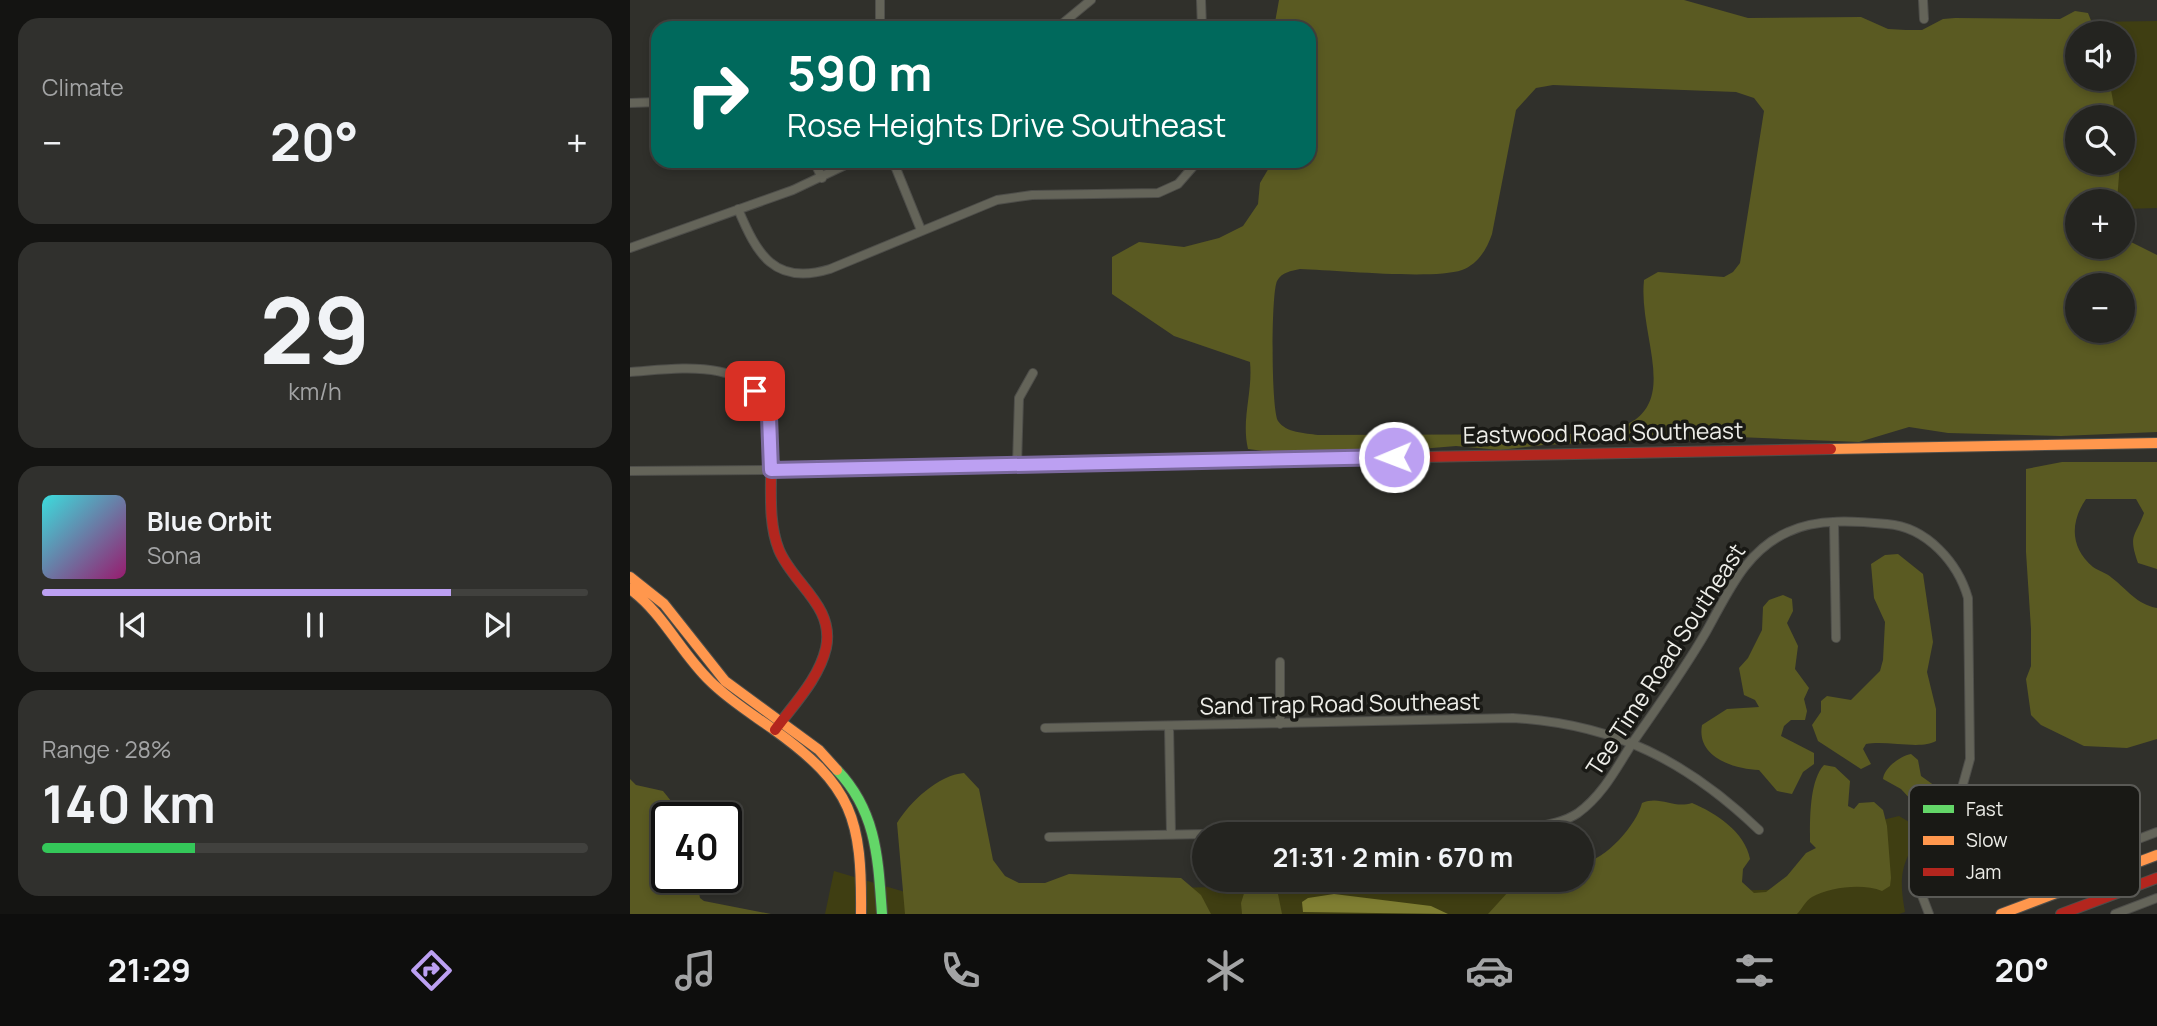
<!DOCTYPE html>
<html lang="en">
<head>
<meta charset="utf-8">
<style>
  :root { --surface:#242420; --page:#30302d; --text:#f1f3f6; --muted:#a3a4a5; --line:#41413e; --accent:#bca0f2 }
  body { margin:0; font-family:Manrope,sans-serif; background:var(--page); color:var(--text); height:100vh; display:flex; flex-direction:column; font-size:26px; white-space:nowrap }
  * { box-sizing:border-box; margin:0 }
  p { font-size:23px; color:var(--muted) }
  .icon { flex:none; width:38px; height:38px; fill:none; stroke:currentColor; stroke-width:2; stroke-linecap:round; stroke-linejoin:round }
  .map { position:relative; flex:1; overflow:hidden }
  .details { display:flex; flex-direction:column; gap:18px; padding:18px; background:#141412; width:630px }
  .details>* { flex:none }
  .hud { position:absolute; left:21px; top:21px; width:665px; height:147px; border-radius:21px; box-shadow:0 4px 10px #0003,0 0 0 2px var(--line); background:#00695c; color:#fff; overflow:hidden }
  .controls { position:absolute; left:1435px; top:21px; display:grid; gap:14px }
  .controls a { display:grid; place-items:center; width:70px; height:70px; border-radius:50%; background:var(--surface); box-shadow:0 4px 10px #0003,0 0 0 2px var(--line); font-size:35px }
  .speed { position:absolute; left:21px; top:802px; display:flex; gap:14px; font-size:35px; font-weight:700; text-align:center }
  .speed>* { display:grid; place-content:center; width:91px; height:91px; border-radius:50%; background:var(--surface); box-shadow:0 4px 10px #0003,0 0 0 2px var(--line); line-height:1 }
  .speed .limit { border:4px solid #111; border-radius:10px; background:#fff; color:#111 }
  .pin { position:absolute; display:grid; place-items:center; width:60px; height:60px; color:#fff; margin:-30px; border-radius:14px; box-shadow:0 4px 10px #0006 }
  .me { position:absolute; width:77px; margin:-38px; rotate:269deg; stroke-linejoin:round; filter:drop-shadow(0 0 5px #0008) }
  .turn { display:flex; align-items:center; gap:24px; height:147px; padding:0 21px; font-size:32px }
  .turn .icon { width:91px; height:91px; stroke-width:2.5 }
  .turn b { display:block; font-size:49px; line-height:60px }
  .big { font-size:52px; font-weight:700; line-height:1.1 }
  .details .tile { flex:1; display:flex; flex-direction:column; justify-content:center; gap:10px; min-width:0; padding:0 24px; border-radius:21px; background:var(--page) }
  .details .dial { align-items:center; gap:0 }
  .dial b { font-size:91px; line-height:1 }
  .song { display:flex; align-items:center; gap:21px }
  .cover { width:84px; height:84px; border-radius:10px; background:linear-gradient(135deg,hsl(180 70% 55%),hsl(320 70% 35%)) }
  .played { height:7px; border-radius:4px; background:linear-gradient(90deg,var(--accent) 75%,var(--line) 75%) }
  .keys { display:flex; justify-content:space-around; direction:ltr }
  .heat { display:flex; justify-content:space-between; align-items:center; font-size:38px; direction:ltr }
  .charge { height:10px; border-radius:5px; background:linear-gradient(90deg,#34c759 28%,var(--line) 0) }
  .trip { position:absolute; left:562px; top:822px; width:402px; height:70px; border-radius:35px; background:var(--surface); box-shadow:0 4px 10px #0003,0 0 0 2px var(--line); font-weight:700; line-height:70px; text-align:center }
  .menu { display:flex; height:112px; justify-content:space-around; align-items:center; background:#0e0e0d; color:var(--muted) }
  .menu .icon { width:49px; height:49px }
  .menu .active { color:var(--accent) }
  .menu b { font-size:32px; color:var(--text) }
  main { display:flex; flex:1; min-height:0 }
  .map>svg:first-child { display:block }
  .green { fill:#3f3e12 }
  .forest { fill:#5a5a22; fill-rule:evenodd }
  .water { fill:#7f7e32 }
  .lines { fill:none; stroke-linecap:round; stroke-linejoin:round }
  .street-casing { stroke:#4e4e4a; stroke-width:10 }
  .fast-casing { stroke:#4e4e4a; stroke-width:12 }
  .slow-casing { stroke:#4e4e4a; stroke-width:12 }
  .jam-casing { stroke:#4e4e4a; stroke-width:12 }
  .street { stroke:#646459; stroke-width:8 }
  .fast { stroke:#63d668; stroke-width:10 }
  .slow { stroke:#ff974d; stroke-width:10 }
  .jam { stroke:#b3261e; stroke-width:10 }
  .route-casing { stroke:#7a689d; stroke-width:18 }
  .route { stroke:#bca0f2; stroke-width:12 }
  .labels { text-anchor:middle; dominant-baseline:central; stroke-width:7; stroke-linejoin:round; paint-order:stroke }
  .street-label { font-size:23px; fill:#eeeee9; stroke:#191915 }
  .key { fill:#191915; stroke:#595955; stroke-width:2 }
  .key-label { font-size:19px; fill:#eeeee9 }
</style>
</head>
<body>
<main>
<section class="details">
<div class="tile"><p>Climate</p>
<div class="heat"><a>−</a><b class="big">20°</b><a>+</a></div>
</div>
<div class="tile dial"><b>29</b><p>km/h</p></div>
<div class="tile">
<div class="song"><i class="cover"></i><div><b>Blue Orbit</b><p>Sona</p></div></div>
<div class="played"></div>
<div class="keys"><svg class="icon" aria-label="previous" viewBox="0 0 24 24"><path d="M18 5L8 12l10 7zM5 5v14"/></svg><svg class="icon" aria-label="pause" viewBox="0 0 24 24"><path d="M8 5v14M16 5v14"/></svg><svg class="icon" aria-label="next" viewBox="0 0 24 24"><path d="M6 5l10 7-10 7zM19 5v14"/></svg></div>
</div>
<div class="tile"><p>Range · 28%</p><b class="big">140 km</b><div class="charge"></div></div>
</section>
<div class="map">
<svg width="1527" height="914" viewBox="0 0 1527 914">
  <rect width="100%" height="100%" fill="#30302b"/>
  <path class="green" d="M1527 21V208L1493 209V201H1466L1465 163H1493V117H1464V79H1493V33H1463V22Z
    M1269 816 1293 830C1272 862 1268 874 1275 912L1269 914H195L204 871 275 892 978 881 1092 891 1166 889 1207 831Z"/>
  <path class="forest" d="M649 0H1054L1118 18 1231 17 1258 29 1276 30H1292L1313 19 1325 18 1430 19 1445 11 1458 13 1466 33H1447V79H1479L1486 117H1447V163H1490L1487 201H1447V247H1493V238L1527 255V432L1431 436 1318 433 1279 427 1229 442 1108 437 1059 441 1015 440 913 445 870 450 826 446 742 453 641 452 618 449C611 419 623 392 620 362L544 336 482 294V257L509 242 554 247 589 238 613 226 628 204 630 183 643 161H679V28H644ZM923 85 1106 92 1124 98 1134 111 1110 263 1103 272 1094 277 1028 272 1014 280C1007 345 1067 427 953 434L688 435C675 433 656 433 648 421 641 409 641 294 647 281 652 272 661 271 670 269 706 270 803 280 832 270 848 264 857 249 862 234L886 110 906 88ZM1493 285V331H1447V285Z
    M1432 462H1527V569L1508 563C1498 534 1505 538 1514 513L1506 499H1456C1440 522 1440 548 1463 567 1469 571 1477 573 1482 578 1498 590 1506 604 1527 608V739L1497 748 1454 746 1411 725 1401 715 1396 679 1401 666V629L1396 552V469Z
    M1268 554 1293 574 1303 642 1297 672 1306 709V741C1291 750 1257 740 1236 744L1233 749 1241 764 1231 769 1188 741 1182 725 1191 712V701L1197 696 1221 700 1250 671 1253 660 1255 622 1244 598 1241 564 1255 555Z
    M1153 595 1162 599 1163 611 1157 623 1168 646 1165 669 1179 688 1174 699 1177 711 1175 720H1161L1154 726 1151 736 1184 753V764L1173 772 1162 794 1147 791 1129 770C1105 769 1066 758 1072 725L1097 709 1129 707 1125 700 1114 695 1109 668 1118 658 1132 630 1133 607 1139 600Z
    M1281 754 1288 760 1291 776 1305 786V795L1295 804H1285L1271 789 1253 779C1254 768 1270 756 1281 754Z
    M1194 765 1205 767 1220 781 1218 806 1224 809 1229 803 1244 802 1253 810 1257 826 1261 878 1260 886 1252 891C1233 883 1200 887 1182 897 1176 900 1172 909 1167 914H858L889 880H952V863C975 861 1007 824 1012 803 1030 795 1043 809 1062 803 1086 813 1115 832 1120 859L1113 869 1112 882 1124 893 1136 892 1157 876 1176 853 1186 848 1180 842C1180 821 1179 781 1194 765Z
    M334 773 349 789 363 860 375 876 389 883H415L439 874 551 878 571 895 581 914H275L267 823C280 802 308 775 334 773Z
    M0 779 6 785 33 791 54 817H37V877H75L68 888 70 898 74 901 141 914H0Z
    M625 882 648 894 652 914H612L611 903 617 884Z"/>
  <path class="water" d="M704 894 801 906 818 914 673 912 672 902 678 898Z"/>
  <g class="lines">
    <defs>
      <path id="street" d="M250 0V28
        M571 0 572 28
        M1293 0 1294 19
        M427 28 461 0
        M0 103 28 102
        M184 161 192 178
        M263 161 291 230
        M108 209C127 254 144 286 200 269L367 200 402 195 528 193 548 184 568 161
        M0 248 163 190 224 161
        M0 372C46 369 122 355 138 415 143 432 141 452 141 470L0 471
        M387 465 389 398 403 373
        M1204 523 1206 638
        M650 724V662
        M539 726 541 834
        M415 728 883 718C985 724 1057 761 1129 830
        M419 837 898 828C915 825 933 823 948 813 973 795 987 767 1003 742 1028 706 1054 670 1076 632 1098 593 1115 551 1158 532 1187 518 1226 521 1257 524 1297 527 1328 563 1338 598L1340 759 1330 795 1287 867 1288 885 1299 914
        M1292 858 1346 890 1369 892 1527 832
        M1485 914 1527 898"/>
      <path id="fast" d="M208 469 688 459
        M207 770C247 812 248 859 252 914"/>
      <path id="slow" d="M1201 449 1527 443
        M0 577 34 604 95 681 189 750 207 770
        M0 589C34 614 50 652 80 681 99 700 122 714 143 729 223 786 232 819 231 914
        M1371 914 1527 855"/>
      <path id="jam" d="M688 459 1201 449
        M145 730C163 705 189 679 196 648 205 606 163 584 149 550 139 525 141 496 141 470L208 469
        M1431 914 1527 878"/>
    </defs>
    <use href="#street" class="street-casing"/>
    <use href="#fast" class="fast-casing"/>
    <use href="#slow" class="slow-casing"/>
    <use href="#jam" class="jam-casing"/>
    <use href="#street" class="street"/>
    <use href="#fast" class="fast"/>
    <use href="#slow" class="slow"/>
    <use href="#jam" class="jam"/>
  </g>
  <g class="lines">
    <defs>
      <path id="route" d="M125 391 139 416 141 470 764 457"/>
    </defs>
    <use href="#route" class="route-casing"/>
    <use href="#route" class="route"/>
  </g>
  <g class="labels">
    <g class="street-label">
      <text transform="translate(973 432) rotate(-1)">Eastwood Road Southeast</text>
      <text transform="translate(1035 659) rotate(-57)">Tee Time Road Southeast</text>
      <text transform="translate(710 703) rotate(-1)">Sand Trap Road Southeast</text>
    </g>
  </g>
  <rect x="1279" y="785" width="231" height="112" rx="10" class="key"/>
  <rect x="1293" y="805" width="31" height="8" fill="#63d668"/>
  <rect x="1293" y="836" width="31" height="9" fill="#ff974d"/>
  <rect x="1293" y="868" width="31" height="8" fill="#b3261e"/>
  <g class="key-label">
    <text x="1336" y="816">Fast</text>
    <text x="1336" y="847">Slow</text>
    <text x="1336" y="879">Jam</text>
  </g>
</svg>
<div class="controls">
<a><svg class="icon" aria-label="sound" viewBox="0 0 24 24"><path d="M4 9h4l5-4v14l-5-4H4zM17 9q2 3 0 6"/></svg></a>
<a><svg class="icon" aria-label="search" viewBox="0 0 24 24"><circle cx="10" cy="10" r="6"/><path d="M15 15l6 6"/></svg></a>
<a>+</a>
<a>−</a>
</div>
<div class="speed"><div class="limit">40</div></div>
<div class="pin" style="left:125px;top:391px;background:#d93025"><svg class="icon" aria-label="arrive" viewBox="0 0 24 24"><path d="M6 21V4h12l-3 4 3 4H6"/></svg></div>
<svg class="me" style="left:764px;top:457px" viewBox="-20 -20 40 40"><circle r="17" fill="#bca0f2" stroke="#fff" stroke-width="3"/><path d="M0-11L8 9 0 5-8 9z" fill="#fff"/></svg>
<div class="trip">21:31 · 2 min · 670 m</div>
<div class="hud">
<div class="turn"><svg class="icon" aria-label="right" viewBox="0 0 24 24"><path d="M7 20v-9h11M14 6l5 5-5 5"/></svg><div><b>590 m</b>Rose Heights Drive Southeast</div></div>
</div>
</div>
</main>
<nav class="menu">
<b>21:29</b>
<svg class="icon active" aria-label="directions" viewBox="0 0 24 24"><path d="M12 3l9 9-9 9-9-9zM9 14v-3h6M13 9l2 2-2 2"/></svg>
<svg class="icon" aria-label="music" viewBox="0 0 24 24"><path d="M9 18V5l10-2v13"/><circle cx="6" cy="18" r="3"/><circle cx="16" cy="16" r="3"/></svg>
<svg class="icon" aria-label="phone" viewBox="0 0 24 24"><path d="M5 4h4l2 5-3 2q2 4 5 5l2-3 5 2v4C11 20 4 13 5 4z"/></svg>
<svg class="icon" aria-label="climate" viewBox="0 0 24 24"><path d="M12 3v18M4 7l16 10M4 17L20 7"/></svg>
<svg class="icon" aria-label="car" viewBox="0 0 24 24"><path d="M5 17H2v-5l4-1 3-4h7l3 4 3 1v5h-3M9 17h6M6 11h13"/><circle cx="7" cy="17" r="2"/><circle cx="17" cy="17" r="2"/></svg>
<svg class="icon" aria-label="filters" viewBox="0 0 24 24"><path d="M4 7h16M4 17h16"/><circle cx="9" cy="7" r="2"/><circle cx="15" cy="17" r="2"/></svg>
<b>20°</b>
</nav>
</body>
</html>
